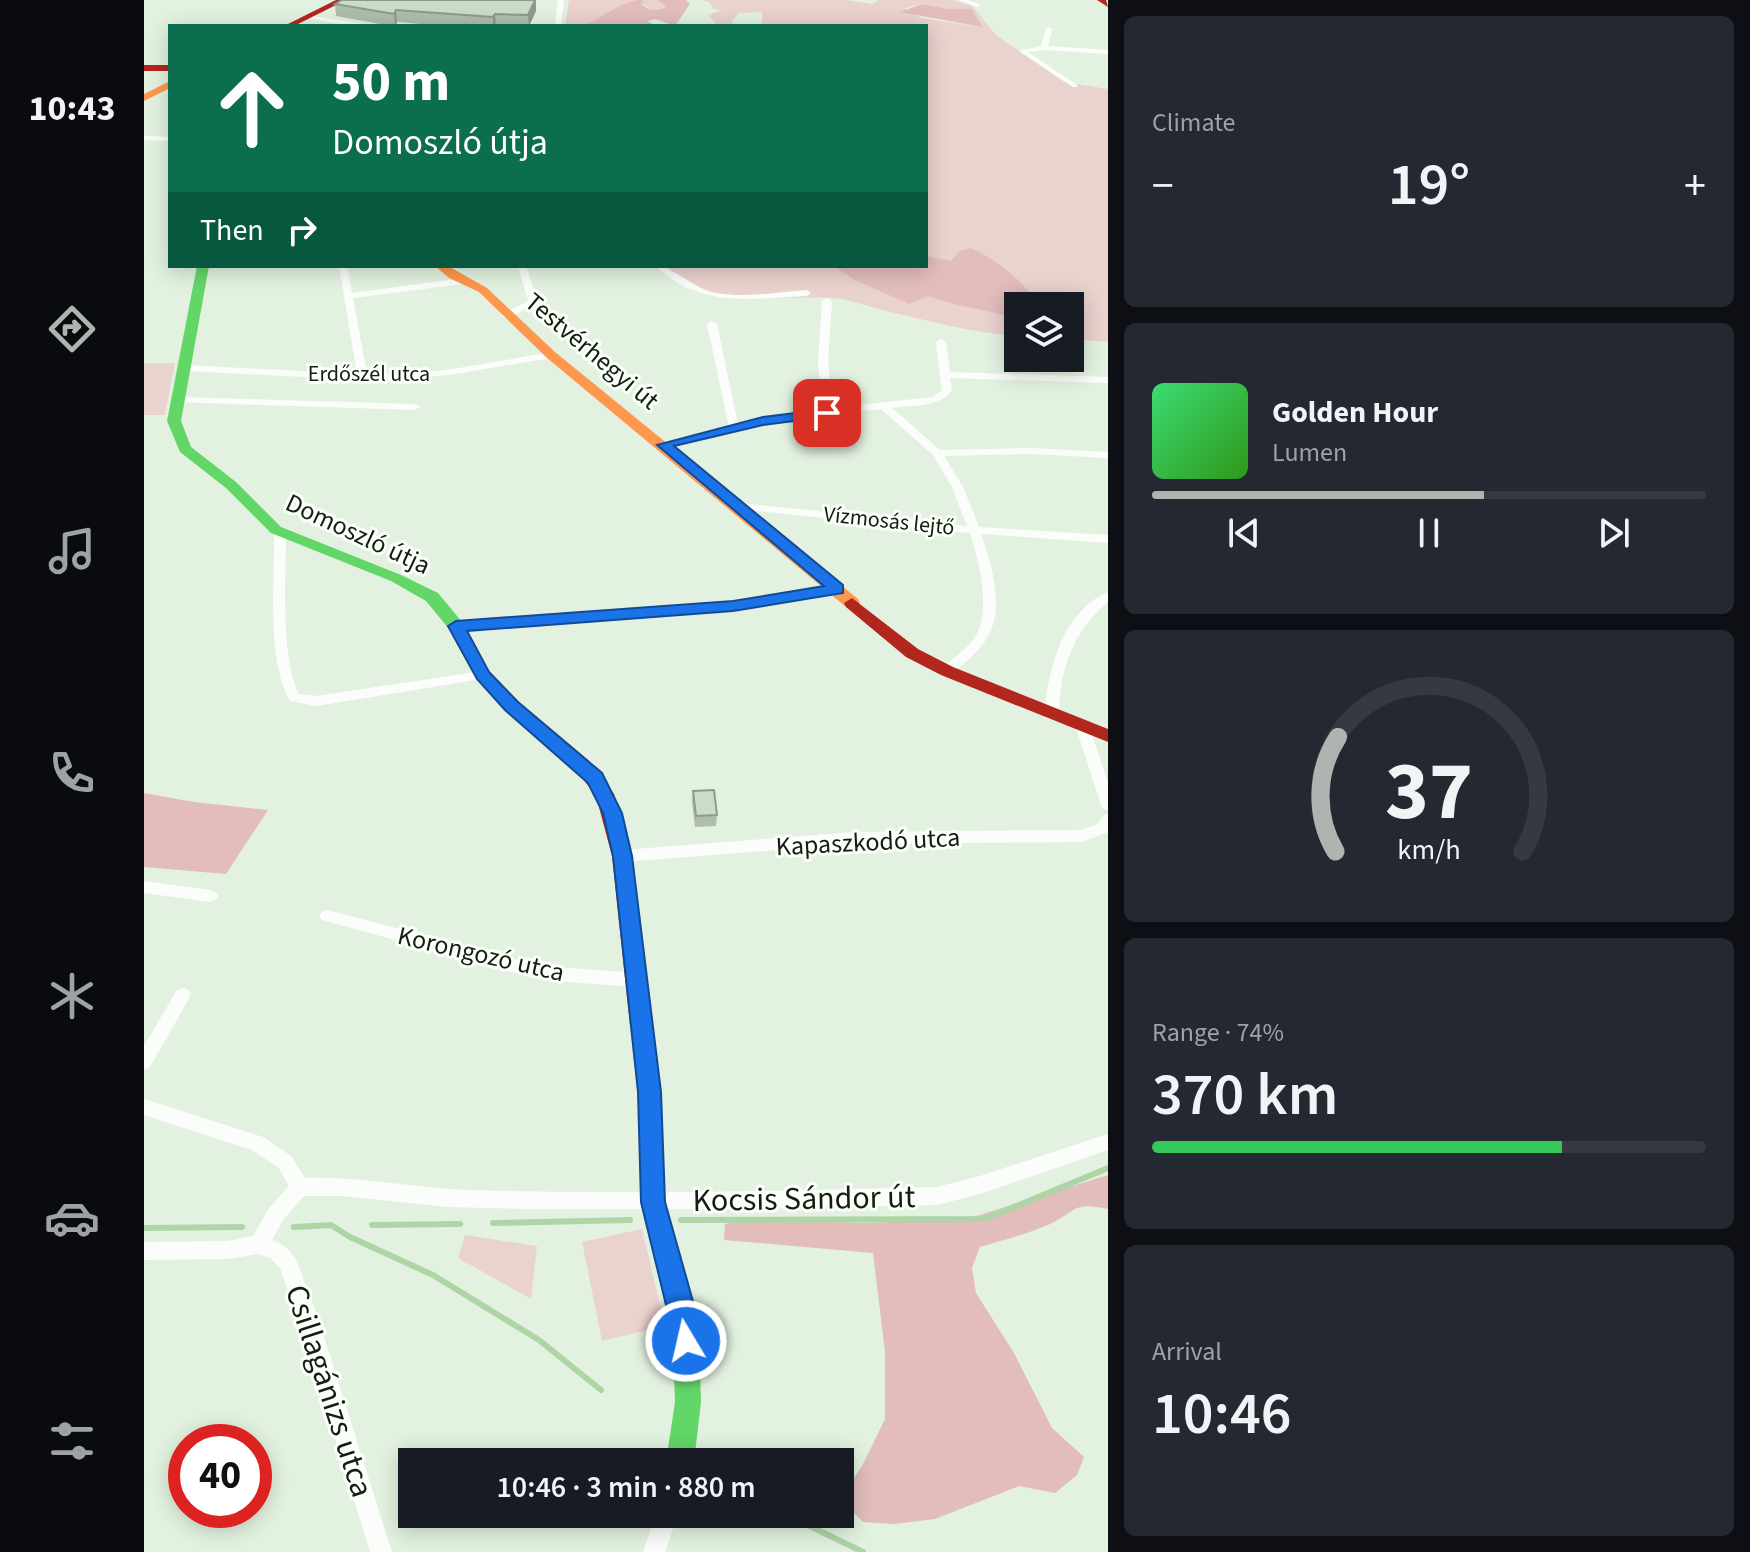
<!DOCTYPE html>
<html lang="en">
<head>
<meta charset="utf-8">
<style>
  :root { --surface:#171b24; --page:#242831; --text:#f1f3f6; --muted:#9ea1a6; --line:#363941; --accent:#aeb4af }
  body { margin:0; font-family:"Source Sans 3",sans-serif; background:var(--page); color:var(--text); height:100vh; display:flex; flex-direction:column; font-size:30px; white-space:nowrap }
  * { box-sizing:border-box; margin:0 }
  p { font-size:26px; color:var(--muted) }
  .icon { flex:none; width:44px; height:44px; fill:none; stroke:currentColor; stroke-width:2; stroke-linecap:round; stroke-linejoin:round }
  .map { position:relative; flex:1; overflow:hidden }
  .details { display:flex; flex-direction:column; gap:16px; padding:16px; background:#0d0f14; width:642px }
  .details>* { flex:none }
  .guide { position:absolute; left:24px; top:24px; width:760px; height:244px; border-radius:0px; box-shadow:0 4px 20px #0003; background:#0b6e4f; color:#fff; overflow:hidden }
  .fabs { position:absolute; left:860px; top:292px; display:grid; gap:16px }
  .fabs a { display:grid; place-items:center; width:80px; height:80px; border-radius:0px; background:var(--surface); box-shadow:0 4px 20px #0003; font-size:40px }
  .speed { position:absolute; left:24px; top:1424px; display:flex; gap:16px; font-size:40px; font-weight:700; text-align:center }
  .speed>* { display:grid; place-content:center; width:104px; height:104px; border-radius:50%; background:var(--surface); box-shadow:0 4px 20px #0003; line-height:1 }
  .speed .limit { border:12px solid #d22; background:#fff; color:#111 }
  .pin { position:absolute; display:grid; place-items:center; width:68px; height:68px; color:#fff; margin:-34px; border-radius:16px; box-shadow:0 4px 12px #0006 }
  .me { position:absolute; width:88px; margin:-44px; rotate:351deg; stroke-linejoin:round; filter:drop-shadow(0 0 6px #0008) }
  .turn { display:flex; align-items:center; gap:28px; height:168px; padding:0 32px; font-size:36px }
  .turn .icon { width:104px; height:104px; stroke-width:2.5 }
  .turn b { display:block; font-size:56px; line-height:68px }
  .then { display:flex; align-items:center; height:76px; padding:0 32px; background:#0003; gap:16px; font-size:30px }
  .big { font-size:60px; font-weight:600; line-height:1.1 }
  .details .card { flex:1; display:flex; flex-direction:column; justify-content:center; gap:12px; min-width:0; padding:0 28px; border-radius:12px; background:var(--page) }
  .details .dial { align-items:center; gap:0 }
  .dial svg { height:208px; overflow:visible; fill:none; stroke:var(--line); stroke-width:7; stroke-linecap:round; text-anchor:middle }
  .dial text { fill:var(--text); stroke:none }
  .song { display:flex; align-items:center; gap:24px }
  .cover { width:96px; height:96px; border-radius:12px; background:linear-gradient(135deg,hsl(140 70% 55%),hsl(110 70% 35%)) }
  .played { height:8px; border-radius:4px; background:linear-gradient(90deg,var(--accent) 60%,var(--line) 60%) }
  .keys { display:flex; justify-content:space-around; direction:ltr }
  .heat { display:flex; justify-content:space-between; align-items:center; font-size:44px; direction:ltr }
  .charge { height:12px; border-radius:6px; background:linear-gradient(90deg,#34c759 74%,var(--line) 0) }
  .trip { position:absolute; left:254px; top:1448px; width:456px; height:80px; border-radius:0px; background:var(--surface); box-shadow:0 4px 20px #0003; font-weight:600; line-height:80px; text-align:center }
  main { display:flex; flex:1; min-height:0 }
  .menu { display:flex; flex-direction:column; width:144px; justify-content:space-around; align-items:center; background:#090b0e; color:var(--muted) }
  .menu .icon { width:56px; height:56px }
  .menu .selected { color:var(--accent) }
  .menu b { font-size:36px; color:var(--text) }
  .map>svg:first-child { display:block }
  .green { fill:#ead2ce; fill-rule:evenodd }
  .forest { fill:#e2bdbc }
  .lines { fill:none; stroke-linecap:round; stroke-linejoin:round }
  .stream { stroke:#aed5a5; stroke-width:6 }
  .street { fill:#fbfdfa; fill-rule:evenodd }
  .fast { fill:#63d668; fill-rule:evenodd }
  .slow { fill:#ff974d; fill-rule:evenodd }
  .jam { fill:#b3261e; fill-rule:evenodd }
  .wall { fill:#afbdac }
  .shaded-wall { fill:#8e9a8c }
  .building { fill:#cbdcc8; stroke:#8e9a8c; stroke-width:2 }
  .route { fill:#1a73e8; stroke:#114b97; stroke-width:2 }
  .labels { text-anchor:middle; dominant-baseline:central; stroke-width:6; stroke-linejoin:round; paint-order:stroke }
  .far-street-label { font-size:22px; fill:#141d11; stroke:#fafff9 }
  .street-label { font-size:26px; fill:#141d11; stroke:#fafff9 }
  .near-street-label { font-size:32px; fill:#141d11; stroke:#fafff9 }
</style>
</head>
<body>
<main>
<nav class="menu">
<b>10:43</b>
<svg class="icon selected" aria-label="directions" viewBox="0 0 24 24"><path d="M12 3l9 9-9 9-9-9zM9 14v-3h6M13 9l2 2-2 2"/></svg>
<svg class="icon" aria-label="music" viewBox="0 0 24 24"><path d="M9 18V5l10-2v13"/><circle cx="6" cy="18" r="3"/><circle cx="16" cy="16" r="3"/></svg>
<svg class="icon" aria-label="phone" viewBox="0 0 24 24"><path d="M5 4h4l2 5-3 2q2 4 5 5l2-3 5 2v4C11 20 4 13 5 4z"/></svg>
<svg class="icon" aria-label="climate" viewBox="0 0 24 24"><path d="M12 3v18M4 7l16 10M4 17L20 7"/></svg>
<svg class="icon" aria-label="car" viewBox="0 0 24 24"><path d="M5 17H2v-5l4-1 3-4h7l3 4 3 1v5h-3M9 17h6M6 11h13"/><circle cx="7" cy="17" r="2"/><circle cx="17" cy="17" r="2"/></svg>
<svg class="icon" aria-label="filters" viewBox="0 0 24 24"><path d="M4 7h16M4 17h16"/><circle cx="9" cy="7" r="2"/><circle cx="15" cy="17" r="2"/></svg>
</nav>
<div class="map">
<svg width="964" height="1552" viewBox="0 0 964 1552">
  <rect width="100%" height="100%" fill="#e3f2e0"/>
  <path class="green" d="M425 0H527L517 3 522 7 509 10 497 4 500 2 498 1 482 3 484 5 441 26H421Z
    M556 0H702L729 4 734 0H809L828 6 852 35 920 82 964 89V342L926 339V306H874V336C829 333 786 321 742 311 725 307 706 299 689 298 632 295 565 311 521 266H782V26H603L618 23V12L595 13 588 21 589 26H574L564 15 578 10 570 9 565 2ZM778 4 805 9H822L837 27 777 18 760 8Z
    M0 363H31L21 415H0Z
    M498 1229 521 1326 458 1341 438 1242Z
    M321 1235 393 1246 387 1299 314 1258Z"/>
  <path class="forest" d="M496 0 501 2 497 4C505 11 512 11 522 7L514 0H542L546 4 531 26 511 19 504 21 511 26H441C457 17 481 0 496 0Z
    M778 4 805 9H828L838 27 756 12Z
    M827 248C847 257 881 281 891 301L874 306V312L868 318C840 308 812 307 784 296L765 304 711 280 691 267 782 266V256L807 261 816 251Z
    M0 793 50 802 124 810 82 874 0 867Z
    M964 1175V1209C927 1201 933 1212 904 1225 883 1234 858 1240 836 1247L828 1268 832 1293 870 1353 908 1428 940 1457 933 1475 911 1493 875 1486 791 1519 750 1524 719 1522 696 1499 718 1466 741 1419V1352L729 1253 580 1240 581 1224 608 1218 719 1223 823 1219Z"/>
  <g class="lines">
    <path class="stream" d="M537 1220 841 1219 964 1168
      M349 1223 486 1220
      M228 1225 316 1224
      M150 1227 187 1225 206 1237 289 1275 395 1340 457 1390
      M0 1228 98 1227
      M641 1514 719 1552"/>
    <path class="street" d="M414 0H420L417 26H411Z
      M815 0H824L836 5 833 7Z
      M162 15 222 24 225 26H210L160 18Z
      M905 27 908 29 904 46 964 50V54L900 50 884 52 933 85V87H929L875 51 897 46 902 29Z
      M0 136 26 137V141L0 140Z
      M195 266H203L208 293 319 278 323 281 319 284 209 298 223 374C285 377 347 362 407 352L412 355 407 358 305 375 242 381 41 371 36 368 41 365 213 374Z
      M374 266H382L394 302 363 319 358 316 360 314 384 301Z
      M512 266C528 266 548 287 568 292 599 299 632 292 663 290L667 293 663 296C609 299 554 308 512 266Z
      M683 298 688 301 684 361 688 408 788 397 798 390 792 342 797 339 802 342 806 372 964 377V383L806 378 808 390C796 408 768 405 748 408L796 450 887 448 964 452V458L887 454 800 456 819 487 835 527 964 535V543L837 534C848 564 861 609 843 638 834 653 820 663 808 674H798L797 671C806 659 820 652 829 640 849 614 835 561 826 533L594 509 588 506 594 503 823 526 808 487 789 455 737 409 648 418 520 448 515 445 516 443 585 427 563 324 568 321 573 324 594 424 648 412 678 409 674 361 678 301Z
      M35 397 271 404 276 407 271 410 31 402V398Z
      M136 529 142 532C142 573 136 659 155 694L172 696 339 671 345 675 344 678 172 706 146 701C122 659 131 580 130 532Z
      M693 585 699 589 697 592 589 610 312 630 306 626 312 622 589 602Z
      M964 592V602C927 633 916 670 915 716L913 719H903L901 716C903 672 918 611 964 592Z
      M939 723 946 728 964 783V810L959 809 957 805 932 728Z
      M964 814V832L938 842 711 844 478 862 473 860 471 856 473 852 478 850 711 832 937 830 954 824 959 816Z
      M0 881 66 890 71 892 74 896 71 900 66 902 0 893Z
      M183 910 397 966 493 973 499 975 501 980 499 985 493 987 397 980 178 920 175 916 178 912Z
      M39 988 45 990 47 995 6 1067 0 1070V1046L33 990Z
      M0 1099 119 1137 147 1156 161 1178C216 1176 270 1188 324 1190 480 1195 637 1191 793 1187L836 1176 964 1134V1150L836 1194 793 1205 559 1209H384L304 1207 198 1196H160L139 1220 128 1240C139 1244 148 1251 153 1262L175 1321 248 1552H226L155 1321 136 1268 126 1258 115 1254 83 1259 0 1260V1242L83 1241 109 1236 125 1208 145 1186 135 1168 108 1150 0 1115Z
      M512 1514H534L521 1552H499Z"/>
    <path class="fast" d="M53 266H65L37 421 47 447 92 482 137 527 257 575 294 593 318 622 345 671 376 703 379 707 376 711H364L333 679 305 629 282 601 247 581 127 533 82 488 36 452 23 421Z
      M497 1016 505 1018 508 1025 516 1092 521 1202 550 1305 555 1341 557 1402 550 1462H522L531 1402 529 1341 524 1305 497 1202 494 1092 486 1025 489 1018Z"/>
    <path class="slow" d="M26 81V88L0 101V94Z
      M291 266H304L343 288 411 352 714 599 716 603 714 607H702L403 358 335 292 305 278Z"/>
    <path class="jam" d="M192 0H202L150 26H140Z
      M953 0H962L964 7Z
      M0 65H26V71H0Z
      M708 598 774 649 809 667 964 729V742L797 675 762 657 702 607 700 603Z
      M370 701 376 703 444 760 470 794 488 856 508 1025 505 1032 497 1034 489 1032 486 1025 468 856 452 796 432 770 364 711 361 707Z"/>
  </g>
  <path class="wall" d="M392 0V11L385 26H302L253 22 252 26H247L192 16 191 4Z
    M549 791 573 815 572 826 551 827 548 802Z"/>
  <path class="shaded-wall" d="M392 0V11L385 26 384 15Z
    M252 10 253 22 251 26 250 14Z
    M351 14 352 26H349V17Z"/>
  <path class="building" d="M198 0H391L384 15 351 14 349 17 252 10 250 14 191 4Z
    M570 790 573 815 552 816 549 791Z"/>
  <path class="route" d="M683 409 688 411V416L619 425 530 446 699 585V593L589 611 323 631 345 672 374 702 458 773 478 813 488 856 517 1092 521 1202 550 1305 555 1341 551 1350 542 1354 533 1350 497 1202 494 1092 469 856 459 813 444 783 361 710 333 679 304 626 312 621 589 601 680 586 513 445 619 417Z"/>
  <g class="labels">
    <g class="far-street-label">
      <text x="225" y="374">Erdőszél utca</text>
      <text transform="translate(745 521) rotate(6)">Vízmosás lejtő</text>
    </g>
    <g class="street-label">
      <text transform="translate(448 351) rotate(40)">Testvérhegyi út</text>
      <text transform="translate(214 534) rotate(25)">Domoszló útja</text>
      <text transform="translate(724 842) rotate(-3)">Kapaszkodó utca</text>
      <text transform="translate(337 954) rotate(13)">Korongozó utca</text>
    </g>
    <g class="near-street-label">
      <text transform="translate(660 1199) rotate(-1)">Kocsis Sándor út</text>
      <text transform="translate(185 1391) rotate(72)">Csillagánizs utca</text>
    </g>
  </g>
</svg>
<div class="fabs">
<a><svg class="icon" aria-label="layers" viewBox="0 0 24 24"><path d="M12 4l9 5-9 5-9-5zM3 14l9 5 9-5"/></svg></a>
</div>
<div class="speed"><div class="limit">40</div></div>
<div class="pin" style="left:683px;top:413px;background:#d93025"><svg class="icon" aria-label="arrive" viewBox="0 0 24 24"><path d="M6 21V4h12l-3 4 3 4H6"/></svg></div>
<svg class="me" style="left:542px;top:1341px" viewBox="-20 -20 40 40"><circle r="17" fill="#1a73e8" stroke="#fff" stroke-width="3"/><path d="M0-11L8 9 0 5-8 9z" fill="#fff"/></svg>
<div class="trip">10:46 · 3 min · 880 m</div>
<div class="guide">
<div class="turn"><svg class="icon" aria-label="ahead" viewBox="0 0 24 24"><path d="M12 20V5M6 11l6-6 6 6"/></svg><div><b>50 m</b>Domoszló útja</div></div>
<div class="then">Then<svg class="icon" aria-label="right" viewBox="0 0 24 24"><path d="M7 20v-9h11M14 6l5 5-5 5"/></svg></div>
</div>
</div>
<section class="details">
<div class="card"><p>Climate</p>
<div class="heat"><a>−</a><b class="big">19°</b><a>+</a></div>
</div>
<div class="card">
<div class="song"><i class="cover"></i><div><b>Golden Hour</b><p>Lumen</p></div></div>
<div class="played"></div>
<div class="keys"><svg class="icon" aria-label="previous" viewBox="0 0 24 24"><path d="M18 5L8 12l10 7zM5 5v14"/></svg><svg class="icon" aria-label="pause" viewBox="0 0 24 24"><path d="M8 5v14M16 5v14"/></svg><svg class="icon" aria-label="next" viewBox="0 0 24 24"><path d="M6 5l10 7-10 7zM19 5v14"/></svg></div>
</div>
<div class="card dial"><svg viewBox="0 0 100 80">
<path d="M14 69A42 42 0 1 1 86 69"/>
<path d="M14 69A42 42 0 0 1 15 25" stroke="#aeb4af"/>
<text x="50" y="56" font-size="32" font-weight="700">37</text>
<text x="50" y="72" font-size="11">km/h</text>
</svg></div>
<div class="card"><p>Range · 74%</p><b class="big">370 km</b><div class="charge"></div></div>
<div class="card"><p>Arrival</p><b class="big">10:46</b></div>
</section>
</main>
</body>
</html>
